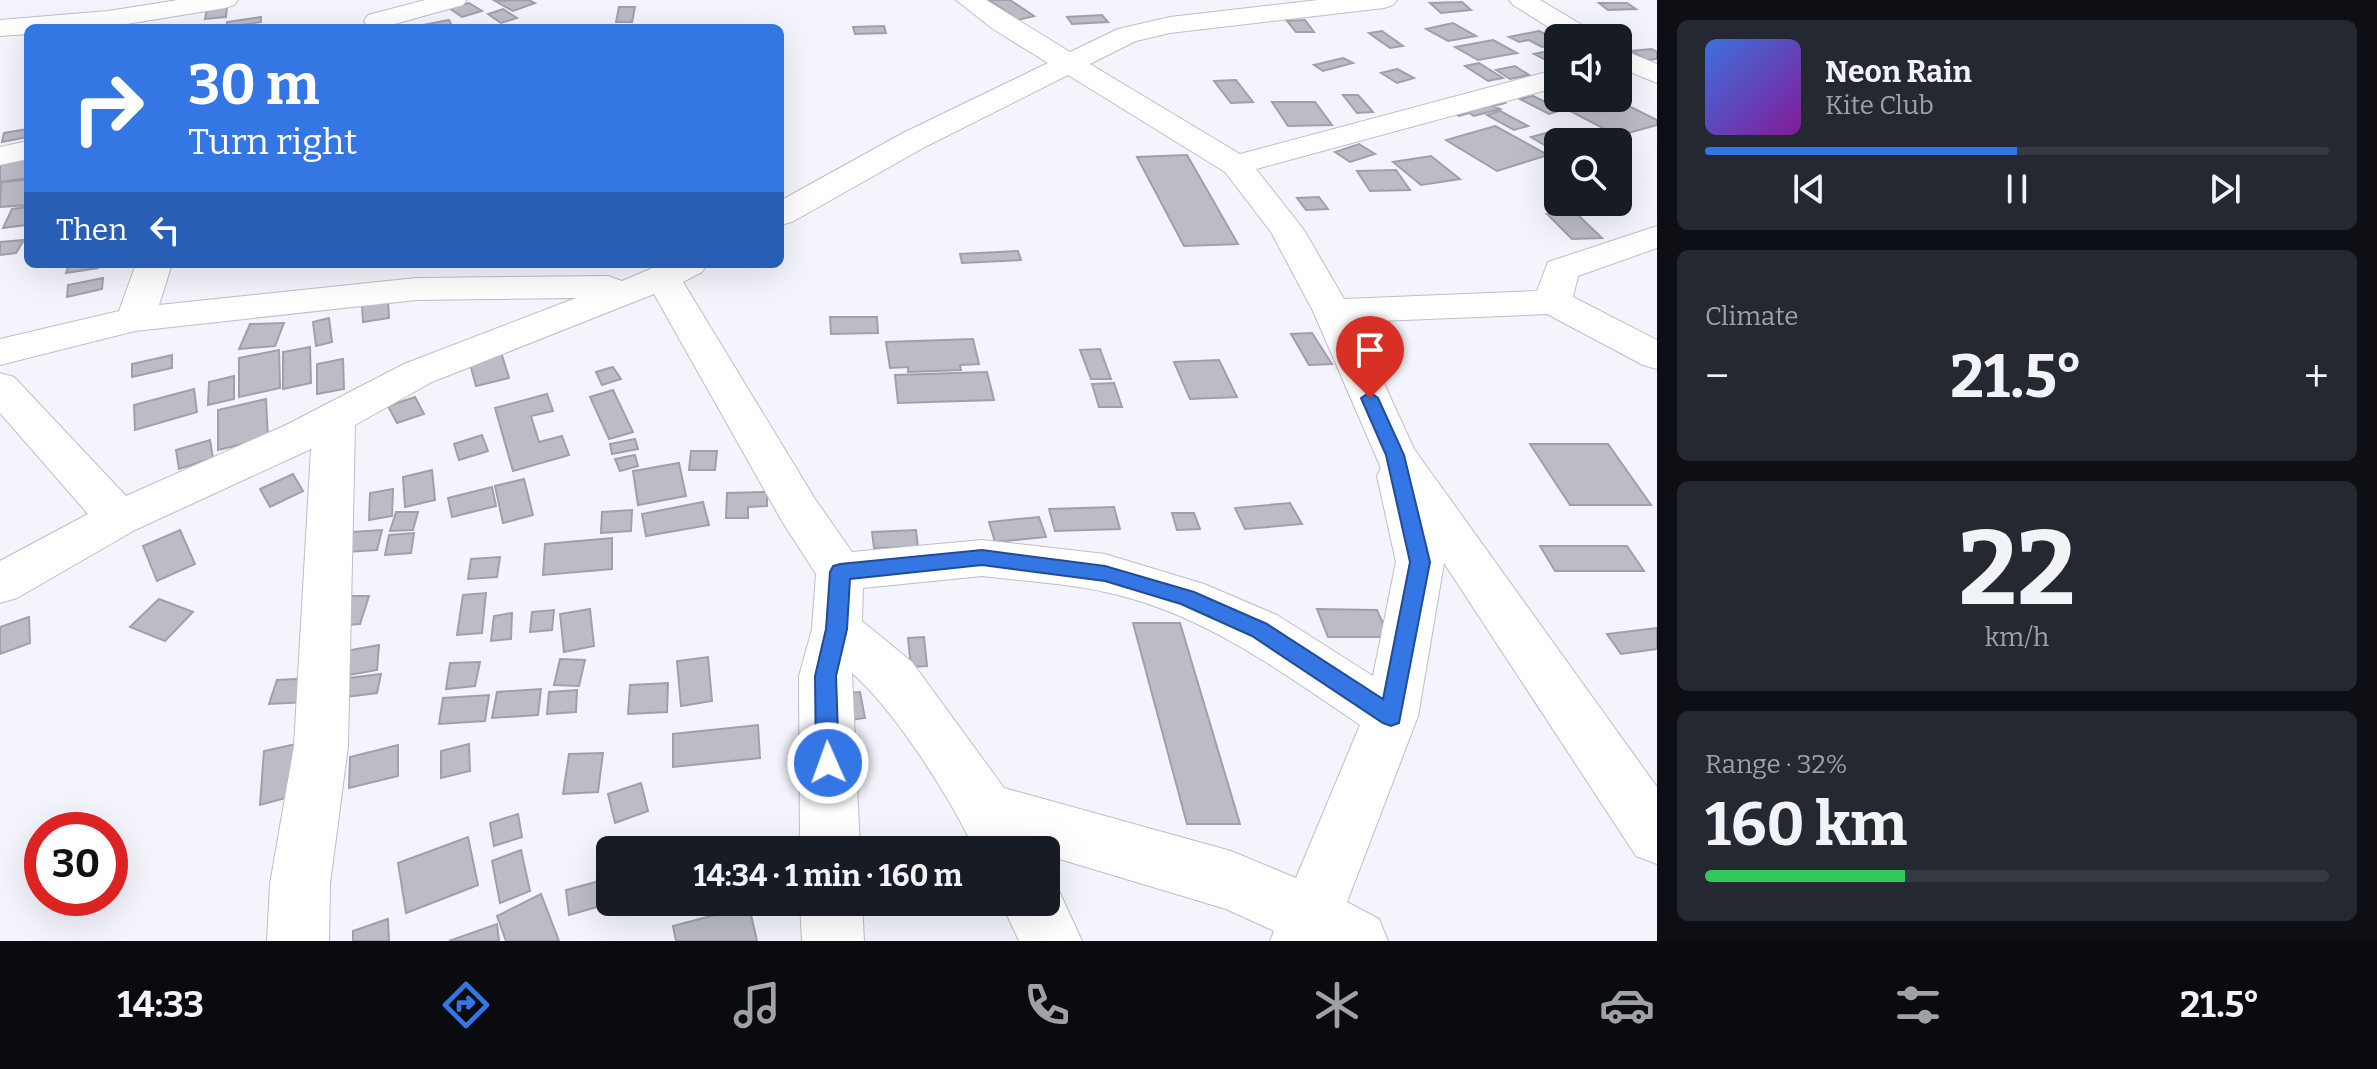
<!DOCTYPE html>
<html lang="en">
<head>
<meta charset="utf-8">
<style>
  :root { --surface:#171b24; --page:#242831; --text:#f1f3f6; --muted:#9ea1a6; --line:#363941; --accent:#3476e3 }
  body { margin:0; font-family:Bitter,serif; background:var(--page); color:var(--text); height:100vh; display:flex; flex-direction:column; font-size:30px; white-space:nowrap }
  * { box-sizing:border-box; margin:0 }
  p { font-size:26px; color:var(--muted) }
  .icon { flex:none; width:44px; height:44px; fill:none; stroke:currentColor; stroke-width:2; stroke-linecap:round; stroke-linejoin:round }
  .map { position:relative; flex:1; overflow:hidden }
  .panel { display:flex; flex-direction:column; gap:20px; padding:20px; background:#0d0f14; width:720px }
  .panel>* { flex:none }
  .top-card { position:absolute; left:24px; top:24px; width:760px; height:244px; border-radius:12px; box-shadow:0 8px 32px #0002; background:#3476e3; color:#fff; overflow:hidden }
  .buttons { position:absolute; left:1544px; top:24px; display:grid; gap:16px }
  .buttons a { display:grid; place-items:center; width:88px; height:88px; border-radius:12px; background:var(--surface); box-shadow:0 8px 32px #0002; font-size:40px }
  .speed { position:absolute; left:24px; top:812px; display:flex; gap:16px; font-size:40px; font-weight:700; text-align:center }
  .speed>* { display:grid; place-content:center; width:104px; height:104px; border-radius:50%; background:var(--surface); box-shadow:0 8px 32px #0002; line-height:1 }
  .speed .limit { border:12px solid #d22; background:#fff; color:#111 }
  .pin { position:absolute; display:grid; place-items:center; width:68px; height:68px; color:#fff; margin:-82px -34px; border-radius:50% 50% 50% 0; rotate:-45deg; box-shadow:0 0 8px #0007 }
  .pin .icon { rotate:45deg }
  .me { position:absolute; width:88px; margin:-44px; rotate:358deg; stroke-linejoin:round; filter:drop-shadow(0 0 6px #0008) }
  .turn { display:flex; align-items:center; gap:28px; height:168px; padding:0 32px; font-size:36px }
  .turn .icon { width:104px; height:104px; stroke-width:2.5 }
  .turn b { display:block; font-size:56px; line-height:68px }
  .then { display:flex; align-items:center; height:76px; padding:0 32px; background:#0003; gap:16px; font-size:30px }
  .big { font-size:60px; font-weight:700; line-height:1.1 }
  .panel .widget { flex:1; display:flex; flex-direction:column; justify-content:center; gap:12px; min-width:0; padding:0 28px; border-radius:12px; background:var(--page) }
  .panel .dial { align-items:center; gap:0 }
  .dial b { font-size:104px; line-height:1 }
  .song { display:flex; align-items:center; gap:24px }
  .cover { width:96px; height:96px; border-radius:12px; background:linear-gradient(135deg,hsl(220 70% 55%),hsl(290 70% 35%)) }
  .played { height:8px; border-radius:4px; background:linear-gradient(90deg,var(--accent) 50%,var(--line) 50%) }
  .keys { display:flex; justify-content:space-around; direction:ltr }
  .heat { display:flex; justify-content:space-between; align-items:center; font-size:44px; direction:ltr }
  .charge { height:12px; border-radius:6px; background:linear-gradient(90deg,#34c759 32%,var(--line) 0) }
  .trip { position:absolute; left:596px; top:836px; width:464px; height:80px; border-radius:12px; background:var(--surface); box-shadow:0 8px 32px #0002; font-weight:700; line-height:80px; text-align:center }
  .tab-bar { display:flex; height:128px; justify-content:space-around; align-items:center; background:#090b0e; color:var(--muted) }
  .tab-bar .icon { width:56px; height:56px }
  .tab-bar .current { color:var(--accent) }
  .tab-bar b { font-size:36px; color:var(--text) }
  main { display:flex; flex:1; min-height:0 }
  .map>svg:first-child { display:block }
  .building { fill:#bbbcc6; stroke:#a0a0ab; stroke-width:2 }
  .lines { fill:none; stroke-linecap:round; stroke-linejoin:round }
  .minor-casing { stroke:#bdbec9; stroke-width:2 }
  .minor { fill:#fff; fill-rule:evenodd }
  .route { fill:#3476e3; stroke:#224d94; stroke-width:2 }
</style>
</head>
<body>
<main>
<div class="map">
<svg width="1657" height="941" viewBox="0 0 1657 941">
  <rect width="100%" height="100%" fill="#f4f4fd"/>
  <path class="building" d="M529 0 535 3 513 11 495 1Z
    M989 0H1010L1034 16 1018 20Z
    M1462 2 1471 10 1441 13 1430 3Z
    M469 3 482 11 462 17 449 8Z
    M1599 3H1627L1636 9 1608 10Z
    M227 7 226 17 205 19 207 9Z
    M619 7H635L632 22H616Z
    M503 9 517 18 501 23 488 14Z
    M1102 15 1108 22 1072 24 1067 17Z
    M261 17V22L227 27V22Z
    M449 20 453 28 418 26Z
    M1305 20 1314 32H1296L1287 21Z
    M1453 23 1476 36 1448 41 1426 29Z
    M884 26 886 33 855 34 853 27Z
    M1382 31 1403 46 1390 48 1369 33Z
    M1539 31 1558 41V44L1542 47 1529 40 1519 42 1509 37Z
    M1493 40 1517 53 1478 60 1455 47Z
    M1558 49V64L1555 65 1534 54Z
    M1652 49 1657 52V59L1647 60 1631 51Z
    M1343 58 1353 63 1323 71 1314 65Z
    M1479 63 1503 78 1488 81 1465 66Z
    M1515 66 1529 75 1510 79 1496 70Z
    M1397 69 1414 78 1397 83 1381 73Z
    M1236 80 1253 102 1231 103 1214 81Z
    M1343 95H1358L1373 112 1357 113Z
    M1533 96 1562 110 1549 114 1520 99Z
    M1497 98 1505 103 1493 106 1500 109 1474 116 1469 113 1459 116 1449 110Z
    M1615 99 1657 120V125L1618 136 1572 112Z
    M1272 102H1315L1332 125 1288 126Z
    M1500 111 1528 126 1514 130 1487 115Z
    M1495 126 1548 155 1497 171 1446 140Z
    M28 129V137L2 142 4 133Z
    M1553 131 1573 142H1558V153L1531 137Z
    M1359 144 1375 154 1350 162 1335 152Z
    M28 155V178L0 182V159Z
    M1187 155 1238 244 1184 246 1137 157Z
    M1431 156 1460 179 1421 185 1393 162Z
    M1396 170 1410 190 1370 191 1357 171Z
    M28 180V205L0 207 1 182Z
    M1319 197 1328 209 1306 210 1297 198Z
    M28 207 26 225 3 228 12 209Z
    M1576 213 1602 238 1572 239 1547 214Z
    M24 240 16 253 0 255V242Z
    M1018 251 1021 260 962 263 960 254Z
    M69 264H99L98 268 66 273Z
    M103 278 102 289 67 297 68 285Z
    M388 300 389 318 363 322 362 305Z
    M830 317H877L878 333 831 334Z
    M329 318 332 342 316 346 313 322Z
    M284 323 275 346 239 349 250 324Z
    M1312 333 1332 364 1309 365 1291 334Z
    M973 339 979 364 960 365 961 370 908 372V367L890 368 886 342Z
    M310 347 311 383 283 389V352Z
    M1100 349 1111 379H1091L1080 350Z
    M279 350 280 388 239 397V358Z
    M501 352 509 378 476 386 469 360Z
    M172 355V368L132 377V364Z
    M343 359 344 389 317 394V364Z
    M1219 360 1237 397 1190 399 1174 362Z
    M613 367 621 379 602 385 596 372Z
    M987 372 994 400 898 403 895 375Z
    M234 376V399L208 405 209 382Z
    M1114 383 1122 407H1099L1092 384Z
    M194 389 197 412 135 430 134 405Z
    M613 390 633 432 609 439 590 397Z
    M547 394 553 411 531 416 539 442 562 436 569 455 513 471 495 408Z
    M415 397 424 414 397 423 388 406Z
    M266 399 268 438 218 450V410Z
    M482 435 488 451 459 460 454 444Z
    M635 439 638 449 612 454 610 444Z
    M210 440 213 458 179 469 176 450Z
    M1530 444H1608L1651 505H1570Z
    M691 451H717L715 470H689Z
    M635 455 638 466 620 471 615 459Z
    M679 463 686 496 638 505 633 471Z
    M432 470 435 500 405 507 403 477Z
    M293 474 303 491 270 507 260 489Z
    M524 479 533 515 503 523 495 486Z
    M492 487 496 506 452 517 448 498Z
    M393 489 392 516 369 520 370 493Z
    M767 492V506L748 507V518H726L727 493Z
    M703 502 709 525 646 536 642 514Z
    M1290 503 1302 524 1245 529 1235 508Z
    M1114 507 1120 529 1055 531 1049 509Z
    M632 510 631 531 601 533 602 512Z
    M396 512H418L413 530 390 531Z
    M1172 513H1194L1200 529 1177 530Z
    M1039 517 1046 537 995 542 989 522Z
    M180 530 195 564 157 581 143 546Z
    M382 530 377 550 347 552 352 532Z
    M916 530 918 547 874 548 872 532Z
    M414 533 411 553 385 555 389 535Z
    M612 538V569L543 575 545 544Z
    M1540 546H1627L1644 571H1555Z
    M500 557 497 577 468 579 471 559Z
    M486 593 482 633 457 635 463 595Z
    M343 596H369L360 624 333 626Z
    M159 599 193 612 165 641 130 627Z
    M590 609 594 646 564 652 560 614Z
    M1317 609 1377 610 1389 637H1328Z
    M554 610 552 630 530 632 532 612Z
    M512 613 511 639 491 641 494 616Z
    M29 617 30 643 0 654V627Z
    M1133 623H1180L1240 824H1187Z
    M1657 628V649L1621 654 1607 634Z
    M924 637 927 666 911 667 908 638Z
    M379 645 377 670 332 678 334 653Z
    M708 657 712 701 681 706 677 661Z
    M560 659 585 660 579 686 554 685Z
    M480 662 475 686 446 689 450 663Z
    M381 674 377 693 337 698 341 679Z
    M314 678 307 702 269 704 277 680Z
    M668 683 667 712 628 714 630 685Z
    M541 689 538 715 492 718 497 692Z
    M577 690 576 712 547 714 549 692Z
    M860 692 865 718 843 721 838 694Z
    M489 695 485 721 439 724 443 698Z
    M758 725 760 758 673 767V734Z
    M296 744 293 796 260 805 264 751Z
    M469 744 470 771 441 778V751Z
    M398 745V776L349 788 350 757Z
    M603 753 598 792 563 794 569 754Z
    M641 783 648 811 615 823 608 794Z
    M518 814 522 837 494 846 490 823Z
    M468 837 478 885 406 913 398 863Z
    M521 850 530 891 500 903 492 861Z
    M607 879 611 903 569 915 566 890Z
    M541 894 559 941H506L497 916Z
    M749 906 757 941H676L673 926Z
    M388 919 389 941H353V931Z
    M497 924 499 941H449Z"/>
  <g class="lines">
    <defs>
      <path id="minor" d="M178 0H238L234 5 225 8 108 27 28 28V34L0 36V20L108 11Z
        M425 0H467L463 5 380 28 368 27 364 21 368 15Z
        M956 0H986L1070 52 1118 29 1170 17 1318 0H1397L1393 5 1384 8 1170 33 1136 41 1090 64 1240 154 1558 69V87L1256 169 1304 230 1344 299 1537 291 1548 262 1657 226V248L1578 276 1573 297 1657 340V369L1643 365 1547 314 1356 322 1414 449 1657 787V864L1636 856 1444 563 1418 716 1347 902 1379 919 1388 941H1270L1274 931 1226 909 1046 855V850H975C949 796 896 712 852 673L860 850H800L799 676 812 629 816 574 783 523 654 294 432 382 355 425 348 746 330 884 329 941H267L270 884 294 746 311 449 135 530 17 598 0 603V561L88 514 0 413V373L14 377 126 496 286 425 404 364 576 298 416 300 135 331 0 365V339L119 311 136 264H172L159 305 416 278 608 276 622 281 662 264H707L702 272 683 282 815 499 852 552 982 540 1105 554 1204 584 1277 615 1373 676 1396 562 1377 476 1381 468 1313 311 1271 232 1225 172 1068 75 925 147 792 222 780 225V201L903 133 1048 63 993 29ZM982 576C1022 581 1065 583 1105 592 1201 612 1280 671 1360 725L1296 878 1231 851 1004 788 912 662 862 621 863 588Z
        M1509 0H1540L1594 32 1598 38H1566L1513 5Z
        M1618 48 1657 64V83L1618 67Z
        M28 141V159L0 165V147Z
        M1046 877 1054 880 1082 941H1019L1001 902H1046Z
        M800 902H862L864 941H802Z"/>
    </defs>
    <use href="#minor" class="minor-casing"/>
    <use href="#minor" class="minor"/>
  </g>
  <path class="route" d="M1370 392 1378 398 1404 455 1430 562 1399 723 1391 726 1383 723 1252 636 1181 604 1105 581 982 565 850 579 847 629 836 676 839 763 836 770 828 773 820 770 816 763 815 676 826 629 830 572 833 566 840 564 982 550 1105 566 1194 592 1267 624 1383 699 1410 562 1386 455 1361 398Z"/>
</svg>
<div class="buttons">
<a><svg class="icon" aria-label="sound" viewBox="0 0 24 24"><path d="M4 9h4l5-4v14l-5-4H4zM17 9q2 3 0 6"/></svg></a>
<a><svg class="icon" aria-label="search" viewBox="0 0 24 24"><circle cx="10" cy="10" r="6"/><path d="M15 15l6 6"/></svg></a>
</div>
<div class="speed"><div class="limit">30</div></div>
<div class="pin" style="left:1370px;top:398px;background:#d93025"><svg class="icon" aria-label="arrive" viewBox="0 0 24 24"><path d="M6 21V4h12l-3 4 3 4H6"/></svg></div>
<svg class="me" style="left:828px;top:763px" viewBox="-20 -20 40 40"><circle r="17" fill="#3476e3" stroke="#fff" stroke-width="3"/><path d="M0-11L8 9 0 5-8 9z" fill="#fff"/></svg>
<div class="trip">14:34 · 1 min · 160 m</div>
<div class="top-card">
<div class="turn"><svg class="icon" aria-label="right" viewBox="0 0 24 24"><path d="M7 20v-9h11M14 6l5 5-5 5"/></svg><div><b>30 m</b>Turn right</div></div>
<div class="then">Then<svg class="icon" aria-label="left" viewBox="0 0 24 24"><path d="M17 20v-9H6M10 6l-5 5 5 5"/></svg></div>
</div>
</div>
<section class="panel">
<div class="widget">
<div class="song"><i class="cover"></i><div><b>Neon Rain</b><p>Kite Club</p></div></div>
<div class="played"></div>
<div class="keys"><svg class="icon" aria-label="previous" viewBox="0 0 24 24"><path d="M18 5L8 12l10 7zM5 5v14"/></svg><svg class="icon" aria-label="pause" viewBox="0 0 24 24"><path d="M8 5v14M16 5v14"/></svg><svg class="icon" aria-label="next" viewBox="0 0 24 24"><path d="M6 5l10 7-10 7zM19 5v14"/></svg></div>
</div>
<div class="widget"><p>Climate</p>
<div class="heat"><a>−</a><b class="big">21.5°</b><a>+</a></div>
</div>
<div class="widget dial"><b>22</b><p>km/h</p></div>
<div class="widget"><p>Range · 32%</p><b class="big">160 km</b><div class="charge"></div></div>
</section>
</main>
<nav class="tab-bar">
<b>14:33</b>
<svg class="icon current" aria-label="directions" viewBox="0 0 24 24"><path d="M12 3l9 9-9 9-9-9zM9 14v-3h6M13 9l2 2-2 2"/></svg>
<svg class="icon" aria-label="music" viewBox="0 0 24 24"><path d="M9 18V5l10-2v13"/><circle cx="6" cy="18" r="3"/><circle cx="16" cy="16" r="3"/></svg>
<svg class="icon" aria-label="phone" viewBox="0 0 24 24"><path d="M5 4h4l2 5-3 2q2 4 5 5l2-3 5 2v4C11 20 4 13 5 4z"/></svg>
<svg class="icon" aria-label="climate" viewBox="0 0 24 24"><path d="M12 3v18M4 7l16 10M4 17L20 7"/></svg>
<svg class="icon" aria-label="car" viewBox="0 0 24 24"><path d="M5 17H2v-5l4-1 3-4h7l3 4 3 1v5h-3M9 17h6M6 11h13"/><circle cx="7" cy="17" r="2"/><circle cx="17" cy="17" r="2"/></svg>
<svg class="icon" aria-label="filters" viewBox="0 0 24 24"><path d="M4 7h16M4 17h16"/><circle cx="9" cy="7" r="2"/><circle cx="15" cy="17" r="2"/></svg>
<b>21.5°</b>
</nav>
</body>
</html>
